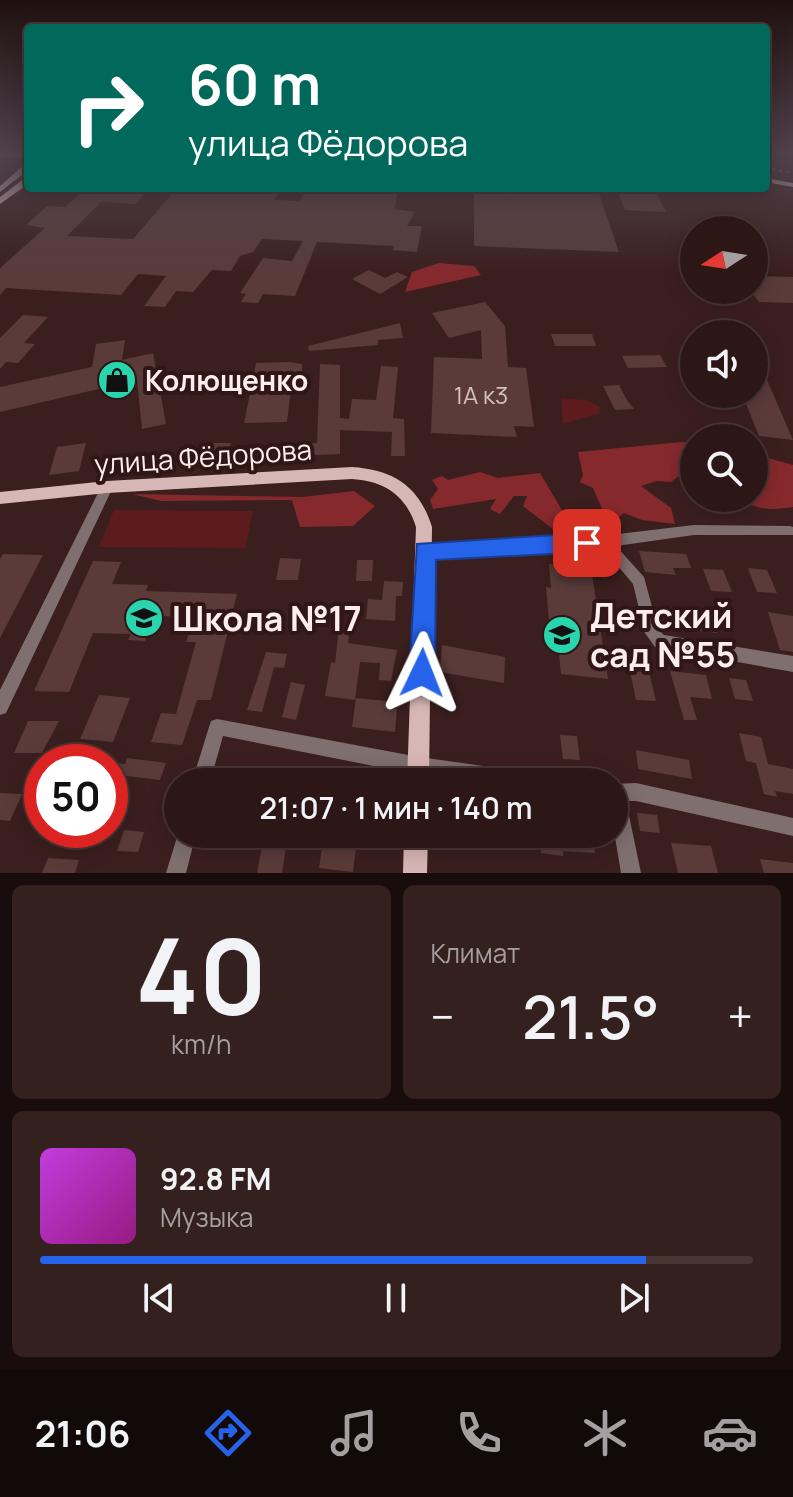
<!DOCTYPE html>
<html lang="ru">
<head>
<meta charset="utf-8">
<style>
  :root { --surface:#2c1716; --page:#34201f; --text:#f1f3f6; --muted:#a69fa1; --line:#483635; --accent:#2563eb }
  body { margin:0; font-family:Manrope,sans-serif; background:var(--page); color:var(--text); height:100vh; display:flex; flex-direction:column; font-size:30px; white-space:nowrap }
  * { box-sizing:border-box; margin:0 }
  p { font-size:26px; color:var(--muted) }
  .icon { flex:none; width:44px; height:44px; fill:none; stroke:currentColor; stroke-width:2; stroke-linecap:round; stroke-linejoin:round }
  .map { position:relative; height:873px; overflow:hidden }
  .panel { display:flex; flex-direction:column; gap:12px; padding:12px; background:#180d0c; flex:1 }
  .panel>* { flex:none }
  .guide { position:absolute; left:24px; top:24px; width:746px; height:168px; border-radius:8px; box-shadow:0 4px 20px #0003,0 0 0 2px var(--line); background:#00695c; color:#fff; overflow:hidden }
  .needle { width:52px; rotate:258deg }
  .tools { position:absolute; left:680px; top:216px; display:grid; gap:16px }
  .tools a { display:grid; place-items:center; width:88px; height:88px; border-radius:50%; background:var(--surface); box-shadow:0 4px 20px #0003,0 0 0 2px var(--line); font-size:40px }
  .speed { position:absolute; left:24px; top:744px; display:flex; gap:16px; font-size:40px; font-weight:700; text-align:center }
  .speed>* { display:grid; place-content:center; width:104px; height:104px; border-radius:50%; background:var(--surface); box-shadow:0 4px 20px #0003,0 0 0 2px var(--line); line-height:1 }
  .speed .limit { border:12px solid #d22; background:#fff; color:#111 }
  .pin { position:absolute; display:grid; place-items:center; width:68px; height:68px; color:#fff; margin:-34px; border-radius:16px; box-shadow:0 4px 12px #0006 }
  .me { position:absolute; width:88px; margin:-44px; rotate:2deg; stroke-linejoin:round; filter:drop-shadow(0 0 6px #0008) }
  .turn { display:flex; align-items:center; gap:28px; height:168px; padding:0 32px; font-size:36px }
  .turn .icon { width:104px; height:104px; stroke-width:2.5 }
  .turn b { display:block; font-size:56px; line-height:68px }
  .big { font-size:60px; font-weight:600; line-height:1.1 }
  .panel .card { flex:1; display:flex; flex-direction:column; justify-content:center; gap:12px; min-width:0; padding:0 28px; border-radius:12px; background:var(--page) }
  .panel .dial { align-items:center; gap:0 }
  .dial b { font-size:104px; line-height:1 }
  .song { display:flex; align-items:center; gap:24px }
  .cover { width:96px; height:96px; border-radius:12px; background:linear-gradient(135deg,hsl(290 70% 55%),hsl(310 70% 35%)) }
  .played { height:8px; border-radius:4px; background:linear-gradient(90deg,var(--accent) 85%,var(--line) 85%) }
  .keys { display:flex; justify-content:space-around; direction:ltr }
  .heat { display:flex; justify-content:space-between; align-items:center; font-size:44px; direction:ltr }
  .panel .tiles { flex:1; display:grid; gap:12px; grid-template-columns:1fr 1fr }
  .card:last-child { grid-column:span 2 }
  .trip { position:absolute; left:164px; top:768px; width:464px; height:80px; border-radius:40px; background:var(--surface); box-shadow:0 4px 20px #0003,0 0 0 2px var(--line); font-weight:600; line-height:80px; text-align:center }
  .dock { display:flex; height:128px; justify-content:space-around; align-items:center; background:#120909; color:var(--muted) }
  .dock .icon { width:56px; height:56px }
  .dock .selected { color:var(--accent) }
  .dock b { font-size:36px; color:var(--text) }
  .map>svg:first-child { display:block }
  .green { fill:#5d1b1d }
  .forest { fill:#86292d }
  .building { fill:#5a3b3a }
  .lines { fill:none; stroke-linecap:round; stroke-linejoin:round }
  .minor { fill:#7f6f6f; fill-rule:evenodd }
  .major { fill:#d7b7b5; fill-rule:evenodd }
  .rail { stroke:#a5908f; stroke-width:2; stroke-dasharray:2 5; stroke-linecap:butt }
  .route { fill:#2563eb; stroke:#184099; stroke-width:2 }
  .labels { text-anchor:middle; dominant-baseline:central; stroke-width:8; stroke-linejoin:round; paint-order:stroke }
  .number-label { font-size:24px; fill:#d4c1c0 }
  .poi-label { font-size:28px; font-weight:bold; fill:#fdeeed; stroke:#301615; text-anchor:start }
  .street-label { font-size:28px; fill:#fdeeed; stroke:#301615 }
  .near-poi-label { font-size:34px; font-weight:bold; fill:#fdeeed; stroke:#301615; text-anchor:start }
</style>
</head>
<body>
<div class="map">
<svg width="793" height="873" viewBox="0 0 793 873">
  <rect width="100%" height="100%" fill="#3b1f1e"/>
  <path class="green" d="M561 398 585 400 599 406 600 413 563 424Z
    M114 510 253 511 245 548 99 547Z"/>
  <path class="forest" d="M439 263 474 266 481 275 405 292 412 272Z
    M682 442 694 443V464L671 482 657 481 641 486 671 508 675 524 642 520 624 513 609 525 593 488 580 482 583 475 578 452Z
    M758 455 793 465V507C775 510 756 511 741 498H754V456Z
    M480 472 498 478 540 473 563 512 554 530 523 506 527 496H514L500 514 490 509 496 499 433 509 430 500 438 489 432 480 442 476 448 480Z
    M354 491 375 506 353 526 300 527 292 500 161 501 132 494 303 497Z"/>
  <path class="building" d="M87 188H150L136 204 101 202 67 236 133 239 177 188H281L274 200 300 201 306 188H399L394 209 415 212 407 226H422L417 252 393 250 394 246 317 242 295 296 263 294 258 303 241 302 246 294 240 293 263 258 292 261 303 241 262 239 253 252 240 256 231 271 212 270 193 292 176 291 165 307 144 306 166 276 138 274 121 295 6 288 0 295V268L45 228 26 225 47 206 65 207Z
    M474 188H597L619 252 474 246Z
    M616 188H654L666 212 625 210Z
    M369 270 385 278 397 272 408 277 380 294 352 279Z
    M754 276 793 277V303L759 302 750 290H754Z
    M485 302 505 326 508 367 526 368 534 427 514 426 517 437 431 433 434 357 482 359 481 330 449 338 432 313Z
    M23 315 48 317 24 343 35 344 18 363 6 362 0 369V338Z
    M400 323 403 338 378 340V345L309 351 308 346Z
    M551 334H592L596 346H555Z
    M125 340 122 360 153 353 166 424 142 429 137 380 0 412V387L92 367 96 344Z
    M660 355 667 367 628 368 622 356Z
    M289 362 302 364V373L301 389H291L287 422 244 423 256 363Z
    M320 364 340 365V418L349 419 352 399 376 400 381 366 398 367 393 418 404 419 405 456H391L392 432 340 430V454L292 456V445L317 443Z
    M754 372 764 373 793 440 759 436 742 394H754Z
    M619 385 627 400 634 409 615 410 603 386Z
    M86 443 79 471 49 475 57 447Z
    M212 443H231L223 466 204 465Z
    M639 551 686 554 691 568H673L676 575 645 572Z
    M3 554 43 555 0 638V559Z
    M280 558 301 559 298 580H276Z
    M357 560H373L372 581H356Z
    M93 561 121 562 112 584 148 585 146 591 237 594 211 700H197L182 745 151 742 161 713 176 714 196 642H186L194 617 153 616 145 641 128 640 131 634 93 633 69 692 34 691Z
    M549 564 591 568 608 679 561 674 558 645 551 644 546 587 551 588Z
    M748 568 767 570 777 593 757 592Z
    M703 569 723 570 732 592 711 591Z
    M384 581 403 582 402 596H396L395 621 366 619 368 599 382 600Z
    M665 607 683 608 684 614 712 616 717 633 670 627Z
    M768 612 793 616V652L780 650Z
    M339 628H349L348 643 397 650 391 681 379 680 380 663 360 662 355 700 325 696 331 662 335 663Z
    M442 645 505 657 504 683 440 672Z
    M266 652 287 654 284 668 274 667 262 712 247 710Z
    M630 671 649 672 656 701 636 700Z
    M670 671 706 675 712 699 690 697 697 720H684Z
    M729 678 746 680 753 701 735 699Z
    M291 682 305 685 296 720 282 717Z
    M99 695 130 698 113 742 80 739Z
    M356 698 387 701 386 708 397 709 395 732 352 727Z
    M28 721H59L42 753H14Z
    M739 733 761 737 768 764 793 769V794L775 791 777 797 764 794 756 763 746 761Z
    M560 735 577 736 580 760 563 759Z
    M636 750 689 760 692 779 638 769Z
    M127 758 166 763 160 780 110 774V763L125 764Z
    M0 793 22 794 10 821 0 820Z
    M637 813 657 815 660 833 640 831Z
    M124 830 144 832 138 852 117 851Z
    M324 834H358L353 872 319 868Z
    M540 834H592L595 853 563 851V856L541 853Z
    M671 843 711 846 718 873H678Z
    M262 846 286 848 282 873H257Z
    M48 858 79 860 75 873H42Z
    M760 859 793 863V873H764Z"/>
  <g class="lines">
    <path class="minor" d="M107 482 111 484 113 487 6 713 0 715V690L101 487 103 484Z
      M694 525 790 526 793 527V535H694L616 546 644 577 658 629 664 635 793 656V672L655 647 645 633 633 584 602 547 425 557 420 555 418 551 420 547 425 545 593 537Z
      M217 719 419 757 534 773 540 776 543 782H472L419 775 223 736 210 782H192L209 727 211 721Z
      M636 783 793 818V836L636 801H626L641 873H621L614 831V784Z
      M178 834H196L186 873H166Z"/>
    <path class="major" d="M0 153H28V157H0Z
      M25 164H28V170L0 192V186Z
      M25 178H28V184L0 204V197Z
      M766 178 793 183V187L766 182Z
      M352 467C394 470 419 486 432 527L429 782H407L416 527C406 495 384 481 352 479L107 493 0 504V492L107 481Z
      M404 834H428L427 873H403Z"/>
    <path class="rail" d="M766 168 793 173"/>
  </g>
  <linearGradient id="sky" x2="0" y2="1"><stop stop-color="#201110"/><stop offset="0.56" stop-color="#4f424c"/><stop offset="1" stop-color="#4f424c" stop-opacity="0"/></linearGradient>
  <rect width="793" height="275" fill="url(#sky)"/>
  <path class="route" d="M587 533 594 536 598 543 594 549 587 552 436 560 435 673 431 682 422 686 413 682 409 673 417 544Z"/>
  <defs>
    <symbol id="shop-disc" viewBox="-11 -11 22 22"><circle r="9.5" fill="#29d5ad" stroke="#301615"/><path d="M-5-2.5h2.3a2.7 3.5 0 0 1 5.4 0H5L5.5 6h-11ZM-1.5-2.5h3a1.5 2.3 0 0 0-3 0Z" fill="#111"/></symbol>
    <symbol id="school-disc" viewBox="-11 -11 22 22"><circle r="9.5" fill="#29d5ad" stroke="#301615"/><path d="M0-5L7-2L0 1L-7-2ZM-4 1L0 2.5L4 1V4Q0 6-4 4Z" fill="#111"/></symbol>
  </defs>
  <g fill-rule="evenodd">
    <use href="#shop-disc" x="95" y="358" width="44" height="44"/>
    <use href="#school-disc" x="122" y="596" width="44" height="44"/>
    <use href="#school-disc" x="540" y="613" width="44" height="44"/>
  </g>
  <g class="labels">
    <g class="number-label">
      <text x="481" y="394">1А к3</text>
    </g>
    <g class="poi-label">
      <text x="145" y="380">Колющенко</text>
    </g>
    <g class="street-label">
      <text transform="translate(203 456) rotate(-4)">улица Фёдорова</text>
    </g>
    <g class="near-poi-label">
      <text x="590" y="615">Детский<tspan x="590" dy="39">сад №55</tspan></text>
      <text x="172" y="618">Школа №17</text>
    </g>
  </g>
</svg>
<div class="tools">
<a><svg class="needle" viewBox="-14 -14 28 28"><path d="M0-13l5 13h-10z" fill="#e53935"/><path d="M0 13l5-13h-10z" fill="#a69fa1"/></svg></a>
<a><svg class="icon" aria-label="sound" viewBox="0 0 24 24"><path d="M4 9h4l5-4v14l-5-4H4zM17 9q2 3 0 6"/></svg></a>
<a><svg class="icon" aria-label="search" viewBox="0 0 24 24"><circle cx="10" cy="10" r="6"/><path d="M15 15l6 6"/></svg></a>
</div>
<div class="speed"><div class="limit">50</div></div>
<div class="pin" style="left:587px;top:543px;background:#d93025"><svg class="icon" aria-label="arrive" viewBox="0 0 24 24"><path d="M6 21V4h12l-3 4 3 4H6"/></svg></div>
<svg class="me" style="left:422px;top:673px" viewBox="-20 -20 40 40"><path d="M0-17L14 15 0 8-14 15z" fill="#2563eb" stroke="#fff" stroke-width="4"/></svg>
<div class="trip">21:07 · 1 мин · 140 m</div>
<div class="guide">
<div class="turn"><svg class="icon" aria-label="right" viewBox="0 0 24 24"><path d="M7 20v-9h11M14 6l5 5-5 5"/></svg><div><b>60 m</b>улица Фёдорова</div></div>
</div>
</div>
<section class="panel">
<div class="tiles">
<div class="card dial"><b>40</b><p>km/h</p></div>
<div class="card"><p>Климат</p>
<div class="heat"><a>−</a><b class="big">21.5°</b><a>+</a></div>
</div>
<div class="card">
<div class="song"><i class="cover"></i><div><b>92.8 FM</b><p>Музыка</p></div></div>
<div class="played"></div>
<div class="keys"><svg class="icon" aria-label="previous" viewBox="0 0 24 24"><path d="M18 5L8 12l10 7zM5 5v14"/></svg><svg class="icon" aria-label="pause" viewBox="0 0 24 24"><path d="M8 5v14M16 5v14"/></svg><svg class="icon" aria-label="next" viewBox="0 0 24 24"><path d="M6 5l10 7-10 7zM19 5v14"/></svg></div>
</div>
</div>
</section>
<nav class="dock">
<b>21:06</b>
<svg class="icon selected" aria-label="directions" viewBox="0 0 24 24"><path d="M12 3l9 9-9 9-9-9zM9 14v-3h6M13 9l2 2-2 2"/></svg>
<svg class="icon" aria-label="music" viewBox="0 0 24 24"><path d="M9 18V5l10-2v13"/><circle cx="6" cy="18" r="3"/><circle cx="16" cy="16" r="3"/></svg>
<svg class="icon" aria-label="phone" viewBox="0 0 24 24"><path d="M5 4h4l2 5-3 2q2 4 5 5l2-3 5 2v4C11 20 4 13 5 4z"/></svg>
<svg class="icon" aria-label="climate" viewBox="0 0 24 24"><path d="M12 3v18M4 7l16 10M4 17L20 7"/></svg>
<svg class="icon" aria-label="car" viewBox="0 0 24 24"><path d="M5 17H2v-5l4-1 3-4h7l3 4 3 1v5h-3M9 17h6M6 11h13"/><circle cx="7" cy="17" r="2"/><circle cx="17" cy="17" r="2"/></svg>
</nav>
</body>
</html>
